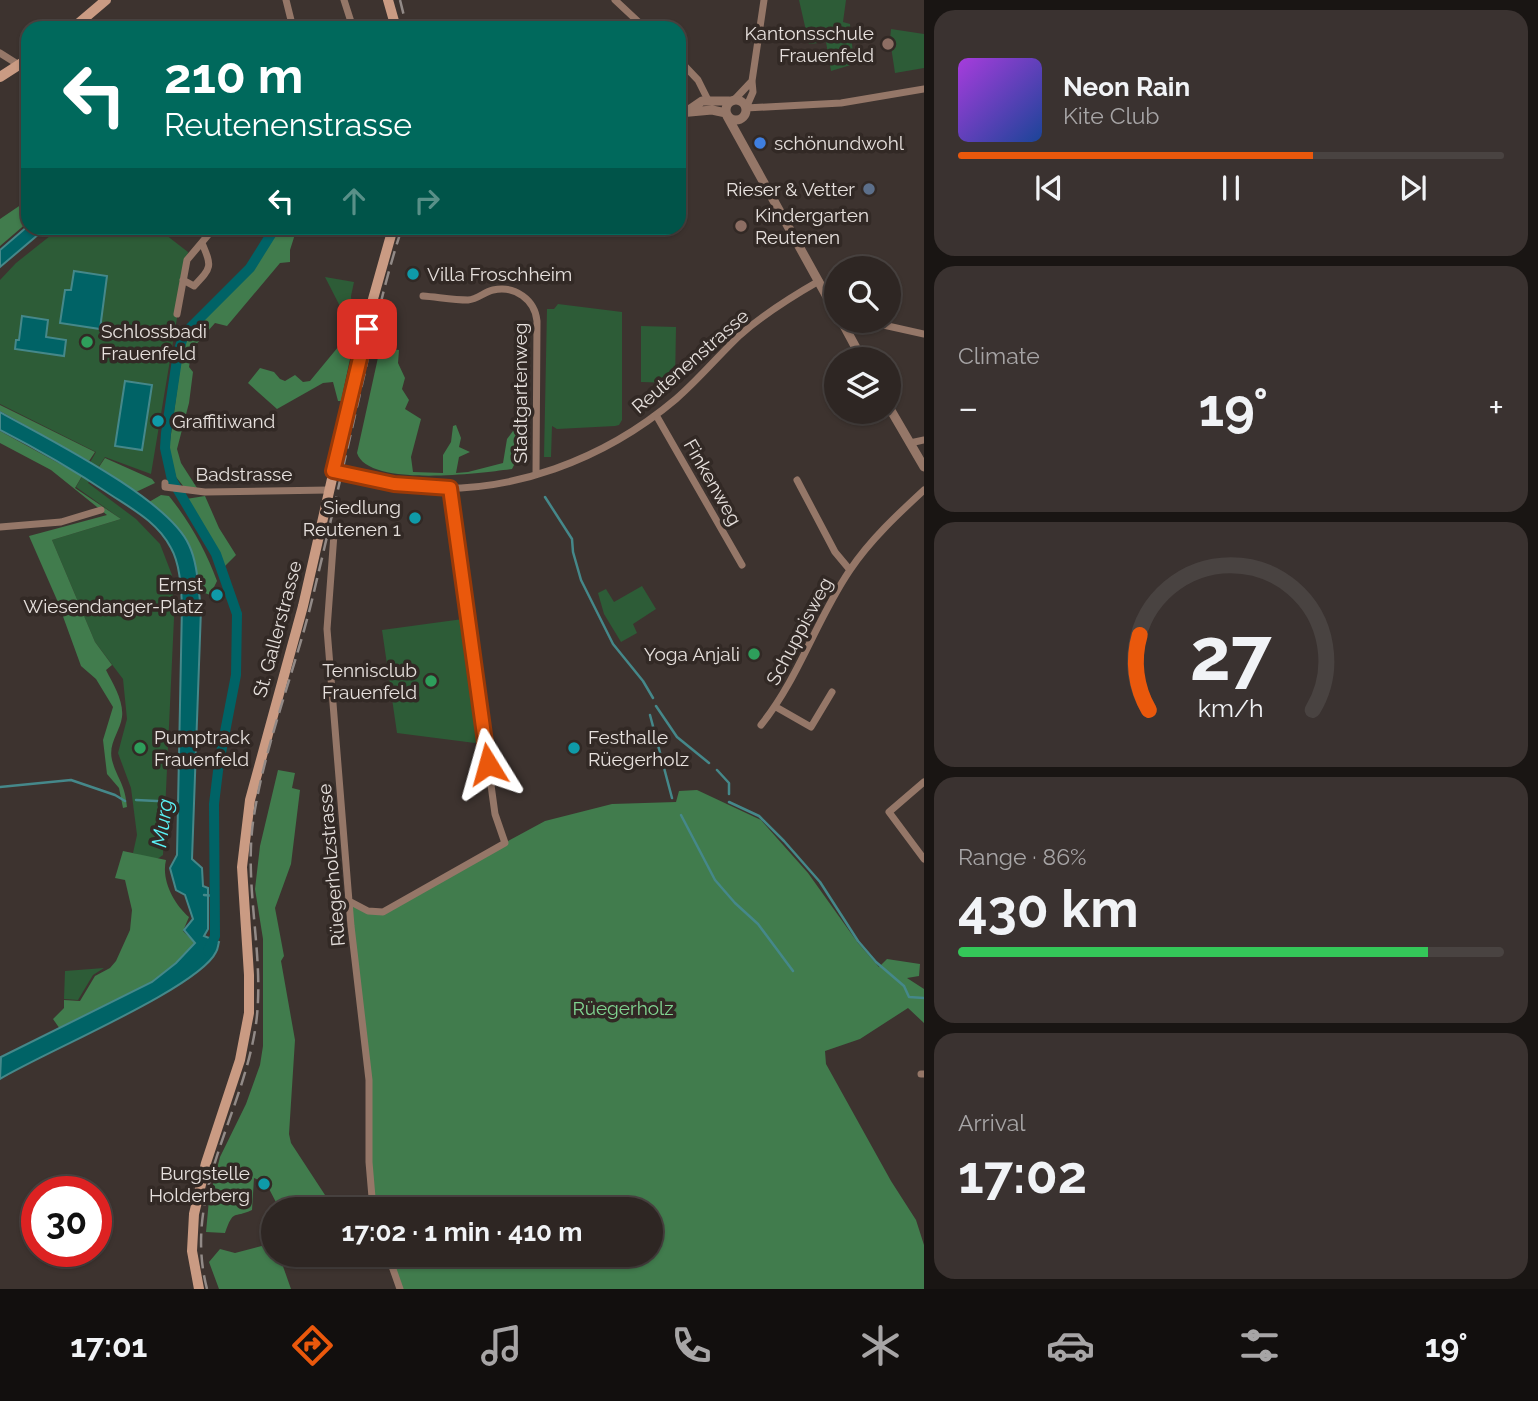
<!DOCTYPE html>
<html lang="en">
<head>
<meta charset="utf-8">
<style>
  :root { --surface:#2e2623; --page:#3a3230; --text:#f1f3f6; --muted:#a7a5a6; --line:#494341; --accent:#ea580c }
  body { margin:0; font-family:Raleway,sans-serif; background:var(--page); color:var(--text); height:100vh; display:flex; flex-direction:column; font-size:26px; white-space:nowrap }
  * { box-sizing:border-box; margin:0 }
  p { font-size:23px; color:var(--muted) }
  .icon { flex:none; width:38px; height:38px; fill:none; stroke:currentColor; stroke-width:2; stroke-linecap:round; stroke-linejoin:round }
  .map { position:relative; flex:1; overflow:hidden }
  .drawer { display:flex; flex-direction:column; gap:10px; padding:10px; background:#191513; width:614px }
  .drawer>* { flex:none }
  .guide { position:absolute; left:21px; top:21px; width:665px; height:214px; border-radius:21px; box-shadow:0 2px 5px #0004,0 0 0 2px var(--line); background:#00695c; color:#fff; overflow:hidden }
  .controls { position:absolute; left:824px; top:256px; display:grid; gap:14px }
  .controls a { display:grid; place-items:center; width:77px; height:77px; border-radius:50%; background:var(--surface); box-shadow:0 2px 5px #0004,0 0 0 2px var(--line); font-size:35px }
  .speed { position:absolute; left:21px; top:1176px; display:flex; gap:14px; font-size:35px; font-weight:700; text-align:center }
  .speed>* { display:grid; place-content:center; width:91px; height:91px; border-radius:50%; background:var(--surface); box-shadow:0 2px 5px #0004,0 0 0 2px var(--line); line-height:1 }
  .speed .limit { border:10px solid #d22; background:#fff; color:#111 }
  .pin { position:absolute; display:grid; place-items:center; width:60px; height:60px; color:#fff; margin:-30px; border-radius:14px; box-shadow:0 4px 10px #0006 }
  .me { position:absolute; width:77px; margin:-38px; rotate:352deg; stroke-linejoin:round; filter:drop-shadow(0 0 5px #0008) }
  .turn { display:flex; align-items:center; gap:24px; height:147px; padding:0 28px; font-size:32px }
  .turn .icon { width:91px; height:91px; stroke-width:2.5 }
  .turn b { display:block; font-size:49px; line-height:60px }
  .lanes { display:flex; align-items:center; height:66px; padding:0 28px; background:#0003; justify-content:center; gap:35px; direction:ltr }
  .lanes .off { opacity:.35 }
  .big { font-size:52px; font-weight:700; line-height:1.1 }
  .drawer .card { flex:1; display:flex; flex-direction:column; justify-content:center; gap:10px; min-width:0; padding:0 24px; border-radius:21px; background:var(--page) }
  .drawer .dial { align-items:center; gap:0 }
  .dial svg { height:182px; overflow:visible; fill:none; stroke:var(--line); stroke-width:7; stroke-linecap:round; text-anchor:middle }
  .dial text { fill:var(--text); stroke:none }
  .song { display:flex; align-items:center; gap:21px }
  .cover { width:84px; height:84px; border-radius:10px; background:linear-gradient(135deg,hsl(280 70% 55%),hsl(220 70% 35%)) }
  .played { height:7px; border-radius:4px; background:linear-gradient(90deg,var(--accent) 65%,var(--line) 65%) }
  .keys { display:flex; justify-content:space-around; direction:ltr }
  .heat { display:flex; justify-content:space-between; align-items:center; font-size:38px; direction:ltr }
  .charge { height:10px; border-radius:5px; background:linear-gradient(90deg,#34c759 86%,var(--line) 0) }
  .trip { position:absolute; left:261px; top:1197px; width:402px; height:70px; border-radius:35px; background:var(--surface); box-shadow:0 2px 5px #0004,0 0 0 2px var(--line); font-weight:700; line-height:70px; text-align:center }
  .tabs { display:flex; height:112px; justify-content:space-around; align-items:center; background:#120f0e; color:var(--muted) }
  .tabs .icon { width:49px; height:49px }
  .tabs .on { color:var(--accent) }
  .tabs b { font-size:32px; color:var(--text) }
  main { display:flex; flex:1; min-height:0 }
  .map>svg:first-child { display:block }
  .green { fill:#2d5c37 }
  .forest { fill:#417c4d }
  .water { fill:#006366; stroke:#45888a; stroke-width:2 }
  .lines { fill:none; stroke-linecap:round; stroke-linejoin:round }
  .stream { stroke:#45888a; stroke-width:2.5 }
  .canal { stroke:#006366; stroke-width:10 }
  .minor { stroke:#957768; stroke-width:7 }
  .tertiary { stroke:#957768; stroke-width:9 }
  .secondary { stroke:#ca9b83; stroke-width:10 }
  .rail { stroke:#928a87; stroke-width:2.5; stroke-dasharray:14 7; stroke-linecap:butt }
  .route-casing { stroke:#983908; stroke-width:18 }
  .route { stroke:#ea580c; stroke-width:12 }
  .education-dot { fill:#8d6e63; stroke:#322925; stroke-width:2.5 }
  .shop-dot { fill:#3f7fe0; stroke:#322925; stroke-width:2.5 }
  .service-dot { fill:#5c6f8a; stroke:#322925; stroke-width:2.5 }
  .culture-dot { fill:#0f9aa8; stroke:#322925; stroke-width:2.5 }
  .leisure-dot { fill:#2e9e5b; stroke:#322925; stroke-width:2.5 }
  .labels { text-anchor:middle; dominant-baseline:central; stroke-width:7; stroke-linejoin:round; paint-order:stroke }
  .poi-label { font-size:19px; fill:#e6e0dd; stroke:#322925; text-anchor:end }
  .street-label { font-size:19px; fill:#e6e0dd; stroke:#322925 }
  .park-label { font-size:19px; fill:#81d591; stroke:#322925 }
  .water-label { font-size:21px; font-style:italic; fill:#5af2f6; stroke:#322925 }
</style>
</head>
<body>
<main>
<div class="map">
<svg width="924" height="1289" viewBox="0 0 924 1289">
  <rect width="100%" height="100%" fill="#3d332f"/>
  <path class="green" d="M799 0H846L843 22 850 24 854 64 831 71 826 42 809 44Z
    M891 29 924 34V68L895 73 890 40Z
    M60 228H157L188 252 151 474 105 457 88 483 136 519 160 544 172 575 174 618 163 855 156 860 133 853 137 835 131 788 118 753 127 719 123 679 95 642 52 540 121 519 76 487 96 452 0 404V280L16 263Z
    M325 277 354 282 351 296 352 310 345 316Z
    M558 304 622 312V420L619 425 615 426 557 429 552 426 551 457H544L547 309H554Z
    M641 326 676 327 675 383 641 382Z
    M642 586 656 609 633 624 637 633 621 642 604 614 598 593 606 589 614 602Z
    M463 619 480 739 475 743 397 733 382 630Z
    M104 968 93 975 78 1000 64 999 65 971Z"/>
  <path class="forest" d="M28 200V222L0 246V219Z
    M279 228H297L290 250V262L280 263 227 326 215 323 192 349 189 367 193 372 189 403 177 449 181 463 197 488 184 487 176 477 169 449 182 354 188 337 252 268Z
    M353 311 356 331 341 401H338L333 382 323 383 277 409 248 383 260 368 274 372 280 379 285 381 295 375 303 382 310 381 348 335 337 325Z
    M384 348 399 350 398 363 405 378 402 389 409 400 405 409 421 419 411 457 413 472 443 473V455L451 442 453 426 456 425 461 438 459 447 470 452 459 457 456 473 468 472 503 463 507 439 513 431 517 433 515 463 512 469C482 473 368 488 357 453L379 353Z
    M0 405 95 452 89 461 0 411Z
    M0 431 82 476 75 488 121 519 52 540 95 642 112 665 106 670C113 684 124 701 122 717 120 732 108 743 112 760 117 779 125 783 127 807L123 808 119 788 107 774 103 740 113 707 96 679 81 666 57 600 29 536 107 515 51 470 0 443Z
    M105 458 152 479 155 483 136 492 99 467Z
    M161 495 169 496C190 522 206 551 217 581L210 595 200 591C193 554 181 524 149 502Z
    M205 496 219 528 236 555 225 566 186 499Z
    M278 770 295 773 292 788 300 790 291 864 275 908 284 956 281 961 295 1040 289 1134 291 1143 325 1195 319 1203 279 1208 266 1183 254 1178 252 1210C233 1219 234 1208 225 1233L206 1232 209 1200 220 1157 246 1104 260 1065 263 1046V939L255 889 260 846Z
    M697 790 761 820 808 873 858 943 879 967 887 959 920 964 919 976 907 978 924 989V1023L908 1008 860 1039 825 1051 826 1064 891 1181 916 1220 924 1245V1289H400L388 1255H651V1209H373L371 1125 349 901 377 912 545 821 612 804 676 802 679 791Z
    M123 851 166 860C161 880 174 904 189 917L183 931 195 943 176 963 152 982 60 1029 53 1019 64 1008V1000L80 1001 95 976 110 968 116 961 130 930 132 910 125 880 115 878Z
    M273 1243V1255H279L291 1289H219L209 1262 220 1249 235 1253Z"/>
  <path class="water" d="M28 226V228H46L0 267V250Z
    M74 271 107 276 100 329 60 323 65 290H71Z
    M22 316 48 320 46 337 66 340 64 356 15 349 16 340H19Z
    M125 381 152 385 142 450 115 446Z
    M0 412C46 438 168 498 189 545 198 564 198 588 201 609L192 859 202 868 203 886 208 888V929L204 936 219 942C218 945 218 949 216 952 199 988 42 1053 0 1079L1 1057 152 982 176 963 195 943 184 930 193 919 185 895 176 890 170 868 177 855 182 605C181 587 180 564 171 548 158 523 134 510 111 495 75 471 39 450 0 430Z"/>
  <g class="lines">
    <path class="stream" d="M545 497 572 539 573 552 581 580 613 644 643 681 653 698
      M656 706 677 737 709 763
      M650 715 672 798
      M717 770 729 783V794
      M0 787 71 780 115 795 125 801
      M136 800 178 802
      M729 802 759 816 784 841 820 882 858 941 876 962 904 986 909 997 924 998
      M681 815 715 880 735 903 758 924 793 971
      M204 895 215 896"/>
    <path class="canal" d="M208 951 215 936 214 804 219 763 236 675 237 614 216 554 172 480 165 448 166 433 178 353 184 334 250 268 275 228"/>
    <path class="minor" d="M286 0 293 28
      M344 0 353 28
      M615 0 645 28
      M764 0 752 81 753 92 746 108 841 103 924 89
      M0 53 19 65
      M679 60 698 80 708 100
      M735 99 752 81
      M183 280 194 286C212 267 212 267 202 243
      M423 296C437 297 453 300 468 300 478 299 484 292 493 290 515 285 535 300 537 321L536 474
      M177 314 187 260 214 228
      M843 325 861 320 924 334
      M656 415 742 565
      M910 443 924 440
      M333 471C361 477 388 484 416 487 510 496 605 459 676 399 699 379 718 356 740 335 764 314 791 297 819 281
      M797 480 835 552 850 570
      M165 483V487L205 492 328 490
      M321 526 329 527 334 534 327 629 351 926 369 1080V1162L373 1209
      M0 527 61 522 101 510
      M776 707 811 727 832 692
      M761 725C799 678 816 620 850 570 870 540 898 514 924 490
      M924 782 889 812 924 859
      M349 901 368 911 383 912 505 843 495 814 450 488
      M921 1074H924
      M388 1255 400 1289"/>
    <path class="tertiary" d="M726 110a10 10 0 1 1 20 0a10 10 0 1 1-20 0Z
      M686 112 702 101H729
      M679 113 712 110 726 113
      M727 116 836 313
      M841 320 862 359
      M889 407 924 467"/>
    <path class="secondary" d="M388 0 396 28
      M73 28 106 0
      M0 77 28 59
      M199 1289 192 1251 194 1214 206 1163 240 1060 249 1013V975L242 867 250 800 303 606 373 299 393 228"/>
    <path class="rail" d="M400 0 407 28
      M207 1289C182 1193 243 1116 256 1024 265 957 244 890 253 822 264 746 294 674 312 600 330 525 347 450 364 376 375 326 386 276 402 228"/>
  </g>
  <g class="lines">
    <defs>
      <path id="route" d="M367 329 333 471 394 484 450 488 488 764"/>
    </defs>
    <use href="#route" class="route-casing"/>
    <use href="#route" class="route"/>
  </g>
  <g class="education-dot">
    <circle cx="888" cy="44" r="7"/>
    <circle cx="741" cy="226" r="7"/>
  </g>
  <circle class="shop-dot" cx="760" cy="143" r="7"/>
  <circle class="service-dot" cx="869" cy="189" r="7"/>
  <g class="culture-dot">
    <circle cx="413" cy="274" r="7"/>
    <circle cx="158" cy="421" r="7"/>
    <circle cx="415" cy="518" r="7"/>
    <circle cx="217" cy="595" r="7"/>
    <circle cx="574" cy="748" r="7"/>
    <circle cx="264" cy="1184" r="7"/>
  </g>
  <g class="leisure-dot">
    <circle cx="87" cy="342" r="7"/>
    <circle cx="754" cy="654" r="7"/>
    <circle cx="431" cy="681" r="7"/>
    <circle cx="140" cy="748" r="7"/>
  </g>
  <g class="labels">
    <g class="poi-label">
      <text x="874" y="33">Kantonsschule<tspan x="874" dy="22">Frauenfeld</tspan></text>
      <text x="774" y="143" text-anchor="start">schönundwohl</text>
      <text x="855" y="189">Rieser &amp; Vetter</text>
      <text x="755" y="215" text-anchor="start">Kindergarten<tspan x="755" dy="22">Reutenen</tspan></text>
      <text x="427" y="274" text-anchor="start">Villa Froschheim</text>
      <text x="101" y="331" text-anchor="start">Schlossbadi<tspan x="101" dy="22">Frauenfeld</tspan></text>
      <text x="172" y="421" text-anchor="start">Graffitiwand</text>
      <text x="401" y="507">Siedlung<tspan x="401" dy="22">Reutenen 1</tspan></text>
      <text x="203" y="584">Ernst<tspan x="203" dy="22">Wiesendanger-Platz</tspan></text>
      <text x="740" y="654">Yoga Anjali</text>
      <text x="417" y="670">Tennisclub<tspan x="417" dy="22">Frauenfeld</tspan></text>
      <text x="154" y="737" text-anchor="start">Pumptrack<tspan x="154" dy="22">Frauenfeld</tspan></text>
      <text x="588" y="737" text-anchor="start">Festhalle<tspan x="588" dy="22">Rüegerholz</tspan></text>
      <text x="250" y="1173">Burgstelle<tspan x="250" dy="22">Holderberg</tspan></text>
    </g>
    <g class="street-label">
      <text transform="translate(690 361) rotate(-41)">Reutenenstrasse</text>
      <text transform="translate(520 393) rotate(-90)">Stadtgartenweg</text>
      <text x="244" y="474">Badstrasse</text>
      <text transform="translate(713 482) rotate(60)">Finkenweg</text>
      <text transform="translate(277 629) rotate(-75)">St. Gallerstrasse</text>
      <text transform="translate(799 631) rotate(-62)">Schuppisweg</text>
      <text transform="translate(331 865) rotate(-95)">Rüegerholzstrasse</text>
    </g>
    <g class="park-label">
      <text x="623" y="1008">Rüegerholz</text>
    </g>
    <g class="water-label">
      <text transform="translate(162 823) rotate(-82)">Murg</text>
    </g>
  </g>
</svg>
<div class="controls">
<a><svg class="icon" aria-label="search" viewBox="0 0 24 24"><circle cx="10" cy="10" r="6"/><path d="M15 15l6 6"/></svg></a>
<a><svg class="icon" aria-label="layers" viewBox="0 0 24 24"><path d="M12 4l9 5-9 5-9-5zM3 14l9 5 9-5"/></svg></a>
</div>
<div class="speed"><div class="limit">30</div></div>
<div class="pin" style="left:367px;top:329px;background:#d93025"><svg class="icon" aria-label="arrive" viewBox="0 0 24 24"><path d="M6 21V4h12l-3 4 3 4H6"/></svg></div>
<svg class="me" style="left:488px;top:764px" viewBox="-20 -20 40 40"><path d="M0-17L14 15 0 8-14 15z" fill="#ea580c" stroke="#fff" stroke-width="4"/></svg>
<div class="trip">17:02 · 1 min · 410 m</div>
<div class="guide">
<div class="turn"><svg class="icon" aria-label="left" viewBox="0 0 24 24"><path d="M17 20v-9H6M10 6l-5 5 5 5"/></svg><div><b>210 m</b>Reutenenstrasse</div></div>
<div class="lanes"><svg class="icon" aria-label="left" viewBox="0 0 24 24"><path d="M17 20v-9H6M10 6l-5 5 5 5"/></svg><svg class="icon off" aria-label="ahead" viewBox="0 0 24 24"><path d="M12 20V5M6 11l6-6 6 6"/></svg><svg class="icon off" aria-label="right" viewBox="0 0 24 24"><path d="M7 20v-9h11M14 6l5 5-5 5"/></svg></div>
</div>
</div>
<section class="drawer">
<div class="card">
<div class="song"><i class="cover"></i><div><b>Neon Rain</b><p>Kite Club</p></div></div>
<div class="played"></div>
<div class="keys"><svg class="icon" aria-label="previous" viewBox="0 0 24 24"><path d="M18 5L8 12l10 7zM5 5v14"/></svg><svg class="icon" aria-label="pause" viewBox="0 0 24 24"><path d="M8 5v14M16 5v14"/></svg><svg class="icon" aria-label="next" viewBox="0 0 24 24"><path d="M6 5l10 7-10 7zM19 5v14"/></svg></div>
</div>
<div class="card"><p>Climate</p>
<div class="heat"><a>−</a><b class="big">19°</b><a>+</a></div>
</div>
<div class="card dial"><svg viewBox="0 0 100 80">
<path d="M14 69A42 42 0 1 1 86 69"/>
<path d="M14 69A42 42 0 0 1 10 36" stroke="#ea580c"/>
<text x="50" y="56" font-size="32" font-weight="700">27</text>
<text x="50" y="72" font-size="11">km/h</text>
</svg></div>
<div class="card"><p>Range · 86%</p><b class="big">430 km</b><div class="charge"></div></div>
<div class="card"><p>Arrival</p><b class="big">17:02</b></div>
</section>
</main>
<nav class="tabs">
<b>17:01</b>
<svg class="icon on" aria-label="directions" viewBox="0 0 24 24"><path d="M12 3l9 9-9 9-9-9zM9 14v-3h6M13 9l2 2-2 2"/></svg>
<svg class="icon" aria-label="music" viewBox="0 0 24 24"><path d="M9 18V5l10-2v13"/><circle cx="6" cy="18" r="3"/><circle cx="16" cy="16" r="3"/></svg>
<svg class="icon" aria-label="phone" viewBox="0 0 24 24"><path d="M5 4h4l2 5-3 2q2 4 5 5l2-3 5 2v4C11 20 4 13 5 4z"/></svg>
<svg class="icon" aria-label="climate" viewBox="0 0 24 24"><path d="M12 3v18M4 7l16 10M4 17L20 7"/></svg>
<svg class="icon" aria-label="car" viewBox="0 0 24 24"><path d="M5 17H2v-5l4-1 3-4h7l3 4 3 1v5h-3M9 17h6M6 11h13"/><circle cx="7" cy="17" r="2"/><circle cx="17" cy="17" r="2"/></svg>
<svg class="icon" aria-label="filters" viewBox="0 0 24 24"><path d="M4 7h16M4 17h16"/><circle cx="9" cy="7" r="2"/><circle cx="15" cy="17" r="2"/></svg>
<b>19°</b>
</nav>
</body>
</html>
